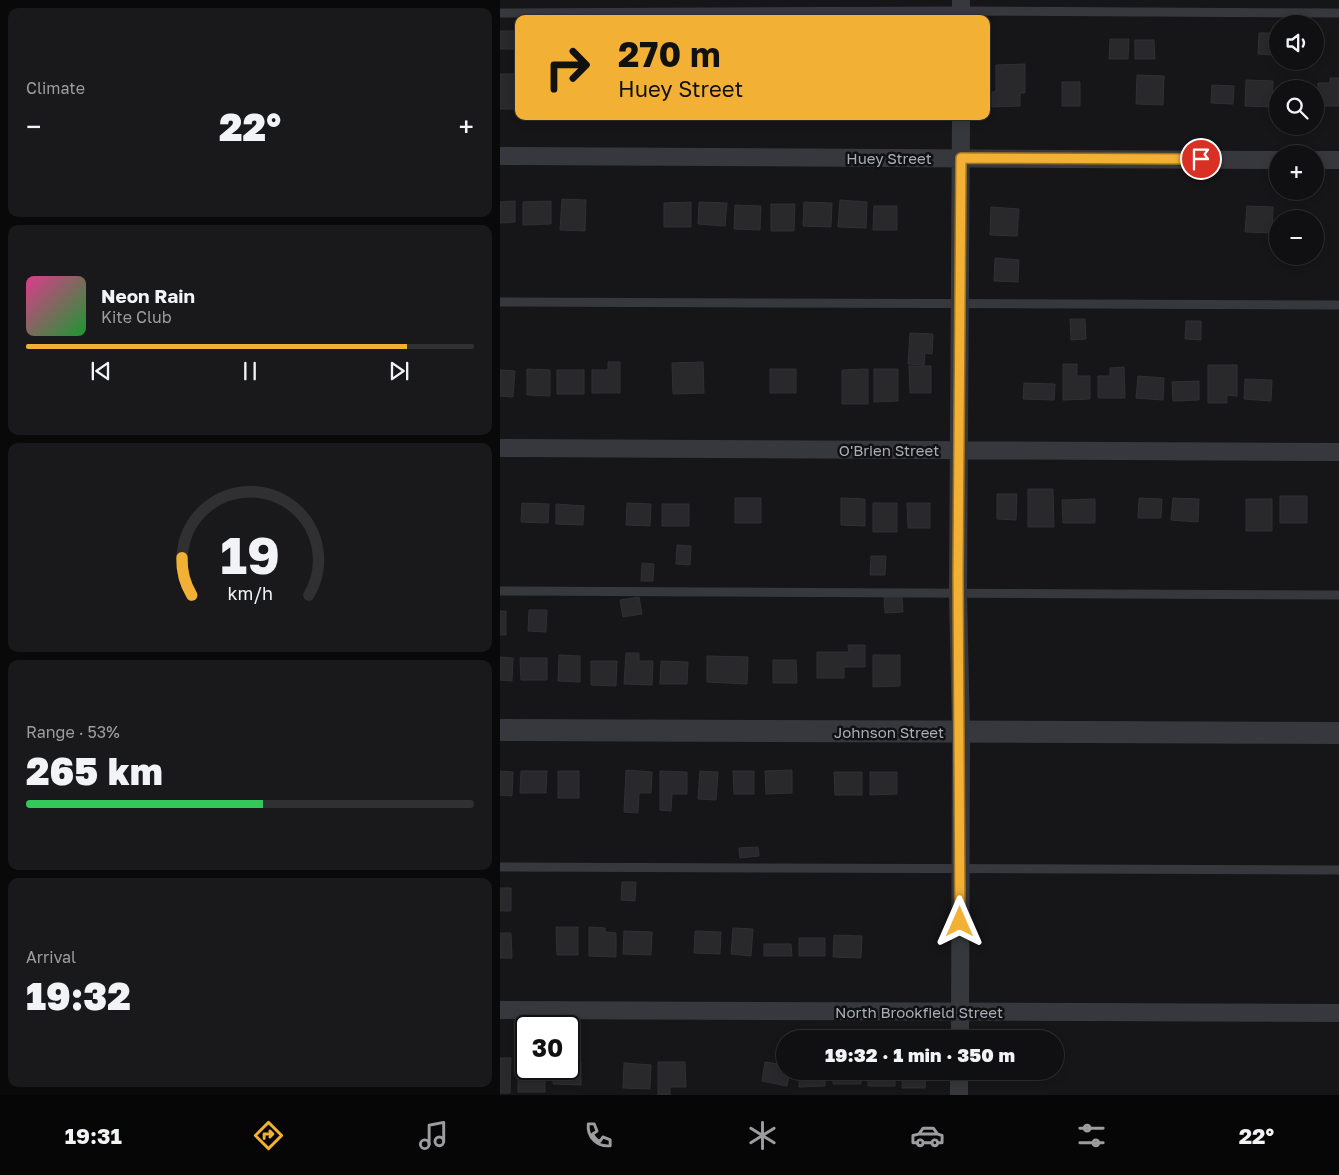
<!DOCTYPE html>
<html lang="en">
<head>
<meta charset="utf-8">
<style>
  :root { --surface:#101012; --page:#19191b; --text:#f1f3f6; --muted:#9c9d9f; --line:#303032; --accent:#f2b134 }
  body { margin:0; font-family:"Golos Text",sans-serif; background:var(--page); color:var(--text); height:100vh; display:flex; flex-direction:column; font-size:19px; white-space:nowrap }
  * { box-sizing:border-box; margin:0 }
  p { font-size:16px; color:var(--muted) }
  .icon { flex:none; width:28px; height:28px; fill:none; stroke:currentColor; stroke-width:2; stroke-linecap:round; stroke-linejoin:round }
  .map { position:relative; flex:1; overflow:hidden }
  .side { display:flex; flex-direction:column; gap:8px; padding:8px; background:#09090a; width:500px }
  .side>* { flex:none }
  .guide { position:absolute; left:15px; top:15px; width:475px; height:105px; border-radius:10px; box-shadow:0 2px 8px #0003,0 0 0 1px var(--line); background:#f2b134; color:#111; overflow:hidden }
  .controls { position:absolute; left:769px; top:15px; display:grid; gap:10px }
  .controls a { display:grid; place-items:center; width:55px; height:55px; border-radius:50%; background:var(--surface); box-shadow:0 2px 8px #0003,0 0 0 1px var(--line); font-size:25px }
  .speed { position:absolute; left:15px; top:1015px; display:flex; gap:10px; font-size:25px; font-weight:700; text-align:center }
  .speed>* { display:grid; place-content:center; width:65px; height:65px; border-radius:50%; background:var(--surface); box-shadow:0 2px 8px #0003,0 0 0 1px var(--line); line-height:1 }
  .speed .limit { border:2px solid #111; border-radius:8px; background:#fff; color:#111 }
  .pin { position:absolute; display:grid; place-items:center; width:42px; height:42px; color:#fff; margin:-21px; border:2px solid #fff; border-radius:50%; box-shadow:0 1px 5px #0007 }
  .me { position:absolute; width:55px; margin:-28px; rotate:0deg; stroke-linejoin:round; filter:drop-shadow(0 0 4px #0008) }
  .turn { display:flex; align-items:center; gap:18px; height:105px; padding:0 20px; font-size:22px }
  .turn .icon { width:65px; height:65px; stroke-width:2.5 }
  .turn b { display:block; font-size:35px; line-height:42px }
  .big { font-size:38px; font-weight:800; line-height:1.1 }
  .side .card { flex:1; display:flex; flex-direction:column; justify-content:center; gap:8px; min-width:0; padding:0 18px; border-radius:10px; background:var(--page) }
  .side .dial { align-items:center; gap:0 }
  .dial svg { height:130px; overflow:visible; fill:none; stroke:var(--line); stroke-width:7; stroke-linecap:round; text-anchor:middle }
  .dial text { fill:var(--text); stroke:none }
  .song { display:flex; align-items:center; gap:15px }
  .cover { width:60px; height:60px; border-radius:8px; background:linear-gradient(135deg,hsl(330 70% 55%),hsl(130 70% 35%)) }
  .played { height:5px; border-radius:2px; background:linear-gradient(90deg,var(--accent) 85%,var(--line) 85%) }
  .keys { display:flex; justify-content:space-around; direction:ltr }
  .heat { display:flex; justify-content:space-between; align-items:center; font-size:28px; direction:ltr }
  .charge { height:8px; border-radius:4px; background:linear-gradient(90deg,#34c759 53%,var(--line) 0) }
  .trip { position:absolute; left:276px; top:1030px; width:288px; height:50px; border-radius:25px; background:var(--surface); box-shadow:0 2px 8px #0003,0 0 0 1px var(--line); font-weight:800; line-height:50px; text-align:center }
  .dock { display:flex; height:80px; justify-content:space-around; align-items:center; background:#060607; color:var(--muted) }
  .dock .icon { width:35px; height:35px }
  .dock .on { color:var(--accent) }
  .dock b { font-size:22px; color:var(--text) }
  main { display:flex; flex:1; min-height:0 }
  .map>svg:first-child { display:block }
  .building { fill:#29292c; stroke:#303034 }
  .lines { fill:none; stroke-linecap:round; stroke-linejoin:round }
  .service { stroke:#37383d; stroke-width:9 }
  .minor { stroke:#37383d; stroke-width:18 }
  .tertiary { stroke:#37383d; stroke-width:22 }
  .route-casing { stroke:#9d7322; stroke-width:12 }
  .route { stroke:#f2b134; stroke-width:9 }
  .labels { text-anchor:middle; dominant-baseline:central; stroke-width:5; stroke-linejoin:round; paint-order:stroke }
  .street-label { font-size:15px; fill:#a8adb8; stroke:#111113 }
</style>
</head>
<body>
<main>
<section class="side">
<div class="card"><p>Climate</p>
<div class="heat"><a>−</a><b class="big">22°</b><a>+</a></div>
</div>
<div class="card">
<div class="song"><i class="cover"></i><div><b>Neon Rain</b><p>Kite Club</p></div></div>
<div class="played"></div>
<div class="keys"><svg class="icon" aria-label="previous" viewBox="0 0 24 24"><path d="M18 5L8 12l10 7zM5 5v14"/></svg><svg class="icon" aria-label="pause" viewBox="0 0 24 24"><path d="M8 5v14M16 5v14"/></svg><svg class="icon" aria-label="next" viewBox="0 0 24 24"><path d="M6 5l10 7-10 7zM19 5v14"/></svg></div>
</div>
<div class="card dial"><svg viewBox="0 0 100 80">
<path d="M14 69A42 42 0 1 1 86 69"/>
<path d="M14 69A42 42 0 0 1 8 46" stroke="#f2b134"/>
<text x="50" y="56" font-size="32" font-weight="700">19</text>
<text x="50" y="72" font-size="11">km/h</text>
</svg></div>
<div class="card"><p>Range · 53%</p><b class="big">265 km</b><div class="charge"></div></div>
<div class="card"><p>Arrival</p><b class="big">19:32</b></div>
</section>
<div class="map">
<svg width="839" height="1095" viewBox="0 0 839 1095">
  <rect width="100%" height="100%" fill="#161618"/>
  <path class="building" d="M0 31H15V49H0Z
    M759 33H774L773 55 758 54Z
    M610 39H629L628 59H609Z
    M635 40H654L655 59H635Z
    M525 64V93H520V106L492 107V92L496 91V65Z
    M0 74H15V109H0Z
    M637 75 664 76 663 105 636 104Z
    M830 78H839V106H818V83H830Z
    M746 80 773 81 772 107 745 106Z
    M562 82H580V106H562Z
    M782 83H809V89H782Z
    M712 85 734 86 733 104 711 103Z
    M62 199 86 200 85 231 60 230Z
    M340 200 367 202 366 228 338 227Z
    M15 201V222L0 223V202Z
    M51 201V224L23 225V202Z
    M191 202V227H164V203Z
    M199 202 227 203 225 226 198 224Z
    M304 202 332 203 331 227 303 226Z
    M271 204H295L294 231H271Z
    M235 205 261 206 260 230 234 229Z
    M374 206H397V230H373Z
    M747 206 773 207 772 233 745 232Z
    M491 207 519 209 517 236 490 235Z
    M495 258 519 260 518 282 494 281Z
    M570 319H585L586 339 571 340Z
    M686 321H701V340L685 339Z
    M410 333 433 334 432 354 425 353 424 365 408 364Z
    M108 362H120V393H92V370H108Z
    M203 362 204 393 173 394 172 363Z
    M563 364H577V376H590V399L563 400Z
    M708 365H737V396L727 395V403H708Z
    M409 366H431V393H410Z
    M624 367 625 398H598V376H610V368Z
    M27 369 50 370V396L27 395Z
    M270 369H296V393H270Z
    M368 369V404H342V370Z
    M374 369H398V401L374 402Z
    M0 370 15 371 13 397 0 396Z
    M57 370H84V394H57Z
    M638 376 664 378 663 400 636 398Z
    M745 379 772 380 771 401 744 399Z
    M699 381V400L673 401 672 382Z
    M524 383 555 384 554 400 523 399Z
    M528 489H553L554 527H528Z
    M497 494H517L516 520 497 519Z
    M780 496H807V523H780Z
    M235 498H261V523H235Z
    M341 498 365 499V526L341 525Z
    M639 498 662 499 661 518H638Z
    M673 498 699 499 698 522 671 520Z
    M595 499V523H563L562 500Z
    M746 499H772V531H746Z
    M22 503 49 504 48 523 21 522Z
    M127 503 151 504 150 526 126 525Z
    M373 503H397V532H373Z
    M407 503H430V528H408Z
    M56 504 84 506 83 525 56 524Z
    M162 504H189V526H162Z
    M177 545 191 546 190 565 176 564Z
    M371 556H386L385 575H370Z
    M142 563 154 564 153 581H141Z
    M384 596H402L403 612 385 613Z
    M139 597 142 614 123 617 120 600Z
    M29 610H47L46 632 28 631Z
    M0 611H6V635H0Z
    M348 645H365V667H344V678H317V652H349Z
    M126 653H139V661H153L152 685 124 684Z
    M59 655 80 656V682L58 681Z
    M373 655H400V686L373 687Z
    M207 656 248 657 247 684 207 682Z
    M0 657 13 658 12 681 0 680Z
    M20 658H47V680H21Z
    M273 660H296L297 683H273Z
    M91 661H117L116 686 91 685Z
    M161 661 188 662 187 684H160Z
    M126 770 152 772 151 793H139L138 813 124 812Z
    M292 770V793L266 794 265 771Z
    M0 771 13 772 12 796 0 795Z
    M21 771H47L46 793H20Z
    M58 771H79V798H58Z
    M160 771 187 772V794H172L171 811 160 810Z
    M200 771 218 772 216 800 198 799Z
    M233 771H254V794H234Z
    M334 772H362V795H335Z
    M370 772H397V794L370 795Z
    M258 847 259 856 240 858 239 848Z
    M122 882H136L135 901 121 900Z
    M0 888H11V911H0Z
    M56 927H78V955H57Z
    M89 927 105 928V932L116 933V957L89 956Z
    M233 928 253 929 251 956 231 954Z
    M124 931 152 932 151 955 123 954Z
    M195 931 221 932 220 954 194 953Z
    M0 933H11L12 958H0Z
    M334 935 362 936 361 958 333 957Z
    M299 938H325V956H299Z
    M264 944H291L292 956H264Z
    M0 1058H11L10 1093H0Z
    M18 1058H26V1069H45V1092H18Z
    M69 1062H81V1085L53 1084 54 1069H69Z
    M158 1062H185L186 1087H170V1095H158Z
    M265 1062 285 1065V1071H290L287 1086 262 1081Z
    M124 1063 151 1065 150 1089 123 1088Z
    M299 1071H325V1086L299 1087Z
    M333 1071H361V1084H333Z
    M368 1071H395V1086H368Z
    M403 1071H426L425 1088H402Z"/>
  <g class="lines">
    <path class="service" d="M0 13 461 11 839 13
      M0 302 839 305
      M0 591 839 595
      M0 867 839 870"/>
    <path class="minor" d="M461 0V19
      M0 156 778 160
      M815 160H839
      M0 448 839 452
      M0 1010 839 1013
      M460 1039 461 732 458 593 461 116
      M459 1095V1071"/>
    <path class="tertiary" d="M0 730 839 733"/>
  </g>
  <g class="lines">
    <defs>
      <path id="route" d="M460 922 458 575 461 158 701 159"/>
    </defs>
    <use href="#route" class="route-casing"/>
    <use href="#route" class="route"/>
  </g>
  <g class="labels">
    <g class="street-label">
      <text x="389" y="158">Huey Street</text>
      <text x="389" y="450">O'Brien Street</text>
      <text x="389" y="732">Johnson Street</text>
      <text x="419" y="1012">North Brookfield Street</text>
    </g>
  </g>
</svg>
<div class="controls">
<a><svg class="icon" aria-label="sound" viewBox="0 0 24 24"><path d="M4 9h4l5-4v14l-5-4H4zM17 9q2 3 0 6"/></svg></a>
<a><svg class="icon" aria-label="search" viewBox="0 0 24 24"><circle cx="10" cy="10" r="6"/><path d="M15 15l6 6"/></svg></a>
<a>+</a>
<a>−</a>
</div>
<div class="speed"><div class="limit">30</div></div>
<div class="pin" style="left:701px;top:159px;background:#d93025"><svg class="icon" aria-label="arrive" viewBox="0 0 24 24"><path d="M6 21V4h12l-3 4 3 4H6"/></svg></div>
<svg class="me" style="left:460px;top:922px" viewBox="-20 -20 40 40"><path d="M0-17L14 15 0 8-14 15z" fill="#f2b134" stroke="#fff" stroke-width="4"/></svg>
<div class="trip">19:32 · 1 min · 350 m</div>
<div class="guide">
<div class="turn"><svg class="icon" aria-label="right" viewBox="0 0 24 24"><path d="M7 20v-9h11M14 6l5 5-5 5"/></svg><div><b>270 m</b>Huey Street</div></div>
</div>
</div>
</main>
<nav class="dock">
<b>19:31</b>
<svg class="icon on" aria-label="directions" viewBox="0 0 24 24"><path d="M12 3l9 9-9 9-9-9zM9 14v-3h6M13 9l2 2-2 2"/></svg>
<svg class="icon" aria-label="music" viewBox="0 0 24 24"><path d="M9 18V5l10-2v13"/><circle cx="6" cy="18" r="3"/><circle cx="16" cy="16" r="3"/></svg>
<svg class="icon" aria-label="phone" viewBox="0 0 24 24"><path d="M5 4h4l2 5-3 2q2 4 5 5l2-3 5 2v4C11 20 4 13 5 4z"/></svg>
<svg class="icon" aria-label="climate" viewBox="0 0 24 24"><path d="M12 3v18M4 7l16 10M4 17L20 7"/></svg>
<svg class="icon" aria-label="car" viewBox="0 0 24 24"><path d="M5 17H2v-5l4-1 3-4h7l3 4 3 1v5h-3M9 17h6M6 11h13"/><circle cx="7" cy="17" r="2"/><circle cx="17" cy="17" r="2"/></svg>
<svg class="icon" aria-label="filters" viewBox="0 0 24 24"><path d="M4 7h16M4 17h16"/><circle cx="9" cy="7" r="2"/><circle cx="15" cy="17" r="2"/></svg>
<b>22°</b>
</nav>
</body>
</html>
